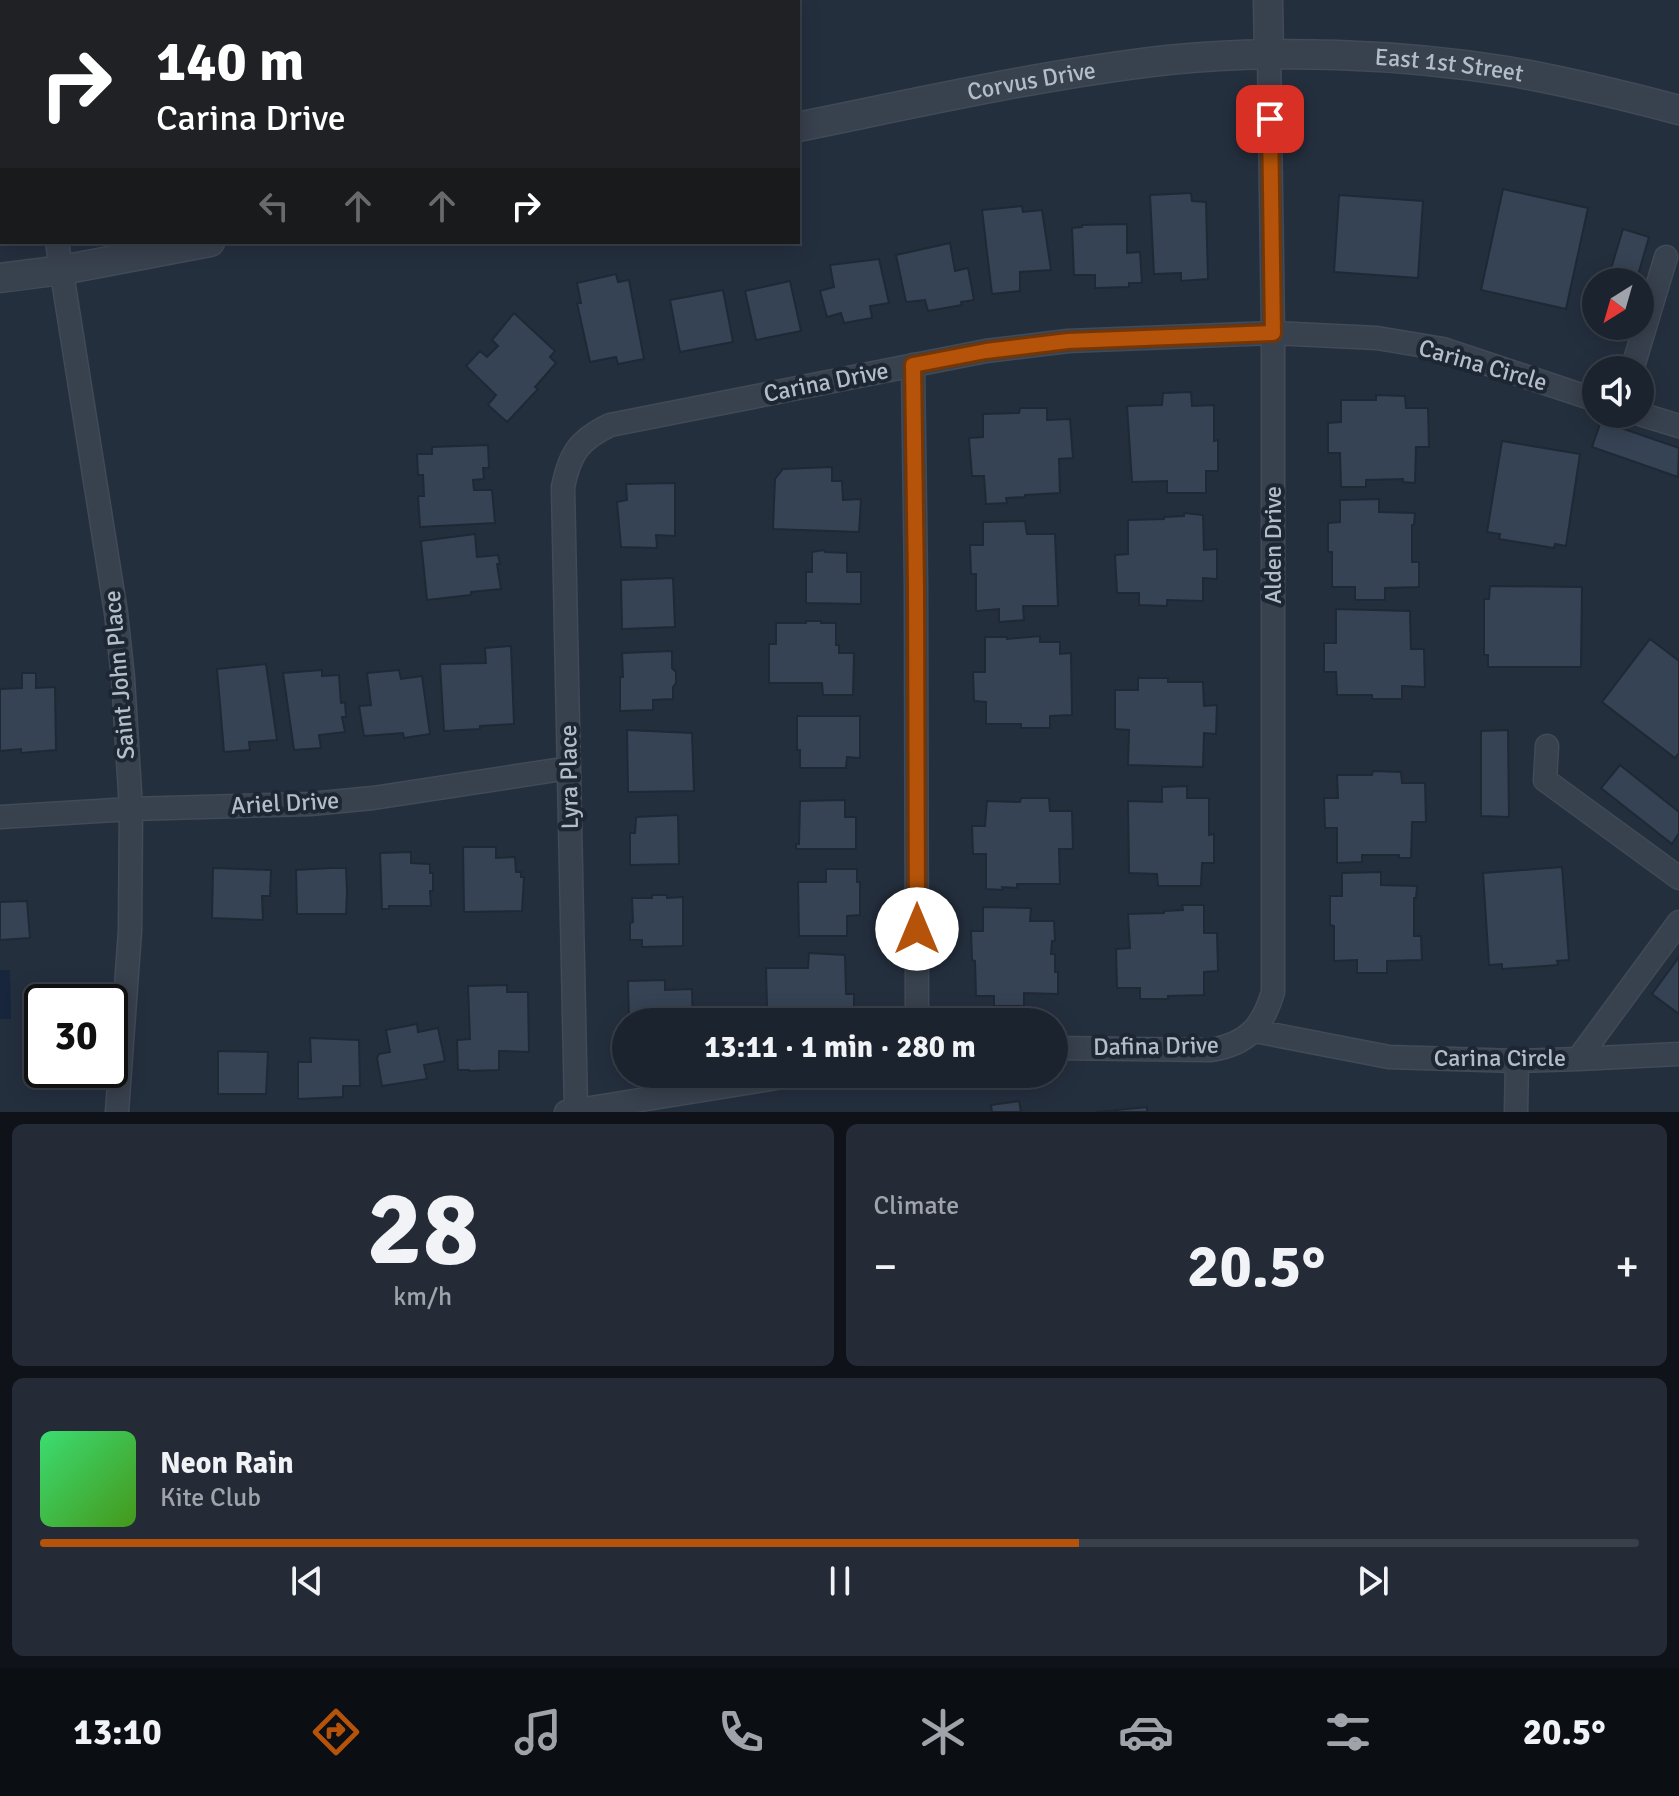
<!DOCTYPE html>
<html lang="en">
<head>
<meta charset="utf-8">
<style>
  :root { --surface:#1b232e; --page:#242b36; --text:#f1f3f6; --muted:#a0a4aa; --line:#39404a; --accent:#b45309 }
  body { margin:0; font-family:Signika,sans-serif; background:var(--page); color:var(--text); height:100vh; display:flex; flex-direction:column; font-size:30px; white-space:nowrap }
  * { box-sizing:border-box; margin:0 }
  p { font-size:26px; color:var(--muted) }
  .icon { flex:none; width:44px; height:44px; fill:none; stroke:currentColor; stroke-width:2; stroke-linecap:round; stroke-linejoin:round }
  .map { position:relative; height:1112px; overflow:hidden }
  .panel { display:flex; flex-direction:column; gap:12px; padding:12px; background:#0f1319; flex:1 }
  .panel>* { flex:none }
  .hud { position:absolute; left:0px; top:0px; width:800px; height:244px; box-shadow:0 4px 20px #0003,0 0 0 2px var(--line); background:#202124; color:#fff; overflow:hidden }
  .needle { width:52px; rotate:217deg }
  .buttons { position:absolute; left:1582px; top:268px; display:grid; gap:16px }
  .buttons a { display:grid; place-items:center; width:72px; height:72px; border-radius:50%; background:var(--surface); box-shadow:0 4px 20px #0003,0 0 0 2px var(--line); font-size:40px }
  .speed { position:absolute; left:24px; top:984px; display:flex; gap:16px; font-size:40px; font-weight:700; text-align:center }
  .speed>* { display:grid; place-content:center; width:104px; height:104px; border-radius:50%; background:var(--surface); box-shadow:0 4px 20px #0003,0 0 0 2px var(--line); line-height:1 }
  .speed .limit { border:4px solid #111; border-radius:12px; background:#fff; color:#111 }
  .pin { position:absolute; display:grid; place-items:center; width:68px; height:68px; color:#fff; margin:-34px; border-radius:16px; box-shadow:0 4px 12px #0006 }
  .me { position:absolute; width:88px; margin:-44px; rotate:0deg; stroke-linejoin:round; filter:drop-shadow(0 0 6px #0008) }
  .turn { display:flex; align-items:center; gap:28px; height:168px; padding:0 24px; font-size:36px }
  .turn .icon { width:104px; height:104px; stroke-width:2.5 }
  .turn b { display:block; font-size:56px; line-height:68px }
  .lanes { display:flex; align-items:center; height:76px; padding:0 24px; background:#0003; justify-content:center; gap:40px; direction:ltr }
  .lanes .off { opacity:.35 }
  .big { font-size:60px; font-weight:700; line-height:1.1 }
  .panel .tile { flex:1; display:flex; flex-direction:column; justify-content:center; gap:12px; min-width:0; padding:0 28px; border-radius:12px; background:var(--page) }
  .panel .dial { align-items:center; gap:0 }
  .dial b { font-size:104px; line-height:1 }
  .song { display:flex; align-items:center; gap:24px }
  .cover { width:96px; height:96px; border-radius:12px; background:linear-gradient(135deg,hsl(140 70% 55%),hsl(100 70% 35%)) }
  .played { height:8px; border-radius:4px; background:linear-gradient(90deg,var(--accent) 65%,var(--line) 65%) }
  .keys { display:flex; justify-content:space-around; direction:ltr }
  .heat { display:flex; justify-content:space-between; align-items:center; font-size:44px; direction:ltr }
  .panel .tiles { flex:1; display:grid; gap:12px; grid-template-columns:1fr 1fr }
  .tile:last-child { grid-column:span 2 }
  .trip { position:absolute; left:612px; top:1008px; width:456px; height:80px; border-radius:40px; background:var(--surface); box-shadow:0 4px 20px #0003,0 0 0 2px var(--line); font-weight:700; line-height:80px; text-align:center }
  .menu { display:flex; height:128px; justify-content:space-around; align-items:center; background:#0b0e12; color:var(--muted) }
  .menu .icon { width:56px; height:56px }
  .menu .selected { color:var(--accent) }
  .menu b { font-size:36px; color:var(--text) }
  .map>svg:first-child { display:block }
  .water { fill:#17263c }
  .building { fill:#364354; stroke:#1f2835; stroke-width:2 }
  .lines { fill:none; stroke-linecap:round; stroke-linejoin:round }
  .minor-casing { stroke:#414a57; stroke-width:25 }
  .tertiary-casing { stroke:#414a57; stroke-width:31 }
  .minor { stroke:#38414e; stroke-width:22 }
  .tertiary { stroke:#38414e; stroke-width:28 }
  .route-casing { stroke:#753606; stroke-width:20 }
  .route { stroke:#b45309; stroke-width:14 }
  .labels { text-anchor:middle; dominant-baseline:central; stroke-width:8; stroke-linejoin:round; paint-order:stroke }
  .street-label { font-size:24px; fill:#b4bcc9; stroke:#1d2633 }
</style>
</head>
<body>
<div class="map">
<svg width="1679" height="1112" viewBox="0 0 1679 1112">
  <rect width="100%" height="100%" fill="#242f3e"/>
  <path class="water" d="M0 970H10L11 1019H0Z"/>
  <path class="building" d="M411 0H462L463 2H411Z
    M476 0H530V2H476Z
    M1503 189 1588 208 1566 309 1481 290Z
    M1191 193 1192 201 1206 202 1208 279 1181 281V273L1154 274 1150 195Z
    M1339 195 1423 201 1418 278 1334 272Z
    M1022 206 1023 212 1042 210 1051 270 1020 272V291L992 294 982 210Z
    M1127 224V253L1140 252 1142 283H1129V287L1095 288V275H1074L1072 228 1082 227V225Z
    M1623 229 1649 237 1636 282H1607Z
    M950 243 955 271 968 268 974 300 961 302 962 305 928 311 925 300 906 302 896 255Z
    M879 259 889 303 870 306 872 318 844 323 841 313 827 317 820 291 834 287 830 265Z
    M616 274 618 282 629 280 644 359 618 364 616 357 590 362 577 303H581L577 283Z
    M790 281 801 331 756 340 745 291Z
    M723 290 733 342 680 352 670 300Z
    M514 313 555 351 550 357 556 363 535 387 538 389 507 422 488 405 496 395 466 366 480 351 487 357 498 346 492 340Z
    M1191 392 1192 406 1214 405V441L1218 440V471H1206V493H1167V481L1132 482 1127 406 1162 405 1163 393Z
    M1376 395 1405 396 1406 408H1428L1429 447H1416L1415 483 1403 482V479L1366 480V487H1341L1340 453H1328V423L1341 422V400H1376Z
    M1020 408H1047V420L1070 419 1073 458 1059 459 1060 493 1025 495V497L1006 498 1007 503 986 504 984 476H972L969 438 983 437V414L1019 413Z
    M1601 421 1679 448 1678 477 1592 447Z
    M1502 441 1580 454 1566 546 1555 544 1554 548 1499 539 1500 534 1487 532Z
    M488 445 489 468H483L484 479 473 480 474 490H492L495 523 420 527 418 496H424L423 475H418L417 454H432V447Z
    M832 467V481H842L843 500 861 499 859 532 773 529 775 479 783 469Z
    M675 483V536L656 535 657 548 621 547 617 502 627 500 626 484Z
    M1379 499V512L1415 513 1414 525H1412V562H1419V587L1385 588V600H1355V587H1332V552H1328V523L1340 522V500Z
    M1184 513 1203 515 1204 550 1217 549V579L1203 578V601L1167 600V606L1139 605V593H1117L1115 555 1128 554V520L1164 519V517L1184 516Z
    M1025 521 1027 534H1055L1058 606H1023L1024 620 999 622V609L976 611V574H971L970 545H983V522Z
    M475 534 477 557 498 555 500 564H497L501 589 471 592V595L427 600 421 541Z
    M824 550 825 552 847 553V572H861V604L806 603V572H812V552Z
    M673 578 675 627 622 629 621 580Z
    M1490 586 1582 587 1581 667H1488V655H1484V599H1489Z
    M1336 609 1410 611 1411 649H1424L1425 687 1402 686V699H1372V695H1337L1336 672H1324V643H1336Z
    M806 621H821V623H836V645H839V653H854L853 695H823L822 683H769V644H776V623H806Z
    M1040 636V642H1060V654L1071 653 1072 715 1050 716V728H1021V724H986V702L974 701 973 672H985V637H1007V639Z
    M1650 639 1679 661V753L1675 758 1602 702Z
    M511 646 514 724 480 726V729L444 731 440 664 486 663 485 648Z
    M672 651V668L676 672V683L673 687V699L653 700V710L620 711V677H623L622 653Z
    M266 664 277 740 249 742 250 750 224 752 217 669Z
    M322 670V676L339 675 341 703 345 702 346 717H342L345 732 319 735 321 748 294 750 283 673Z
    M399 670 401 679 422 676 430 734 404 738 403 733 364 736 359 706 371 705 367 673Z
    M22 673H36V688L55 687 56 750 21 753V749L0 751V689L22 688Z
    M1138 678H1168V682H1203L1204 706 1217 705 1216 734 1204 733 1203 767 1128 765 1129 730 1115 729V690H1138Z
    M797 716H860V758L847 757 846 768H800V750H797Z
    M627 730 692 733 694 791 628 792Z
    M1508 730 1509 817 1481 816V731Z
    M1620 765 1679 812V833L1672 844 1601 788Z
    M1373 771 1401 772 1402 783H1425L1426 822H1412L1411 858H1399V855H1362V862L1337 863V828H1325L1324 798H1338L1337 775H1372Z
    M1187 786V798H1209V835L1214 834V863H1202L1201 886H1158L1157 874 1129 873 1128 801 1162 802V787Z
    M1021 798H1049L1050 811H1072L1073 849H1059L1060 884H1017V888L1002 887 1003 890 986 889V854H973L972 826H985L987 801 1020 802Z
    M845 800V817H856V849H796V844H799L800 801Z
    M678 815 679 864 630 865V833H635L636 817Z
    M463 847H496V858L515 857 516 872H521V877H524L522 911 464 912Z
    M411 852V863L430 864V873H433V891H430L431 906H389V909H382L380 853Z
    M1562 867 1569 960 1557 961 1558 965 1502 969V964L1489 965 1483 873Z
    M213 868 271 870 270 896H262L263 920 212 918Z
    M331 868H346L347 892 346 914H297L296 870Z
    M826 869H857V882H860V915L847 916V936H799L798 882H826Z
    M1381 872V885L1417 886 1416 898H1414V936H1421L1422 960 1387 961V973H1357V960L1334 961V926L1330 925V896H1342V873Z
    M652 895H667V898L683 897V946L642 947V940H630V923L633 922 632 898H652Z
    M27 901 30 938 0 940V902Z
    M1182 905H1204V933H1217L1218 971 1204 972V995L1168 996V999H1140V988H1117L1116 949 1130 948 1128 914 1164 913V911L1183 910Z
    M983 907 1031 908 1030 921H1054L1055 941H1052L1051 954H1055V972H1058V994L1024 993V1006H994V996H976L975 961 972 960 971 931H983Z
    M809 953 845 955 846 994H854V1022H776V1010L767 1009 766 968H808Z
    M1679 957V1014L1652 994Z
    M665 980V990L692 989 693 1022H629L628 981Z
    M507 985V992H528L529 1052 499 1051V1070L469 1071V1070H458L457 1040 470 1039 468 986Z
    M417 1024 418 1032 438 1028 445 1061 424 1065 427 1079 382 1086 377 1058 379 1054 390 1052 386 1030Z
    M310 1038 359 1040 360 1086H343V1097L298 1099V1062H311Z
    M218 1051 268 1052 266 1094H218Z
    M1019 1101 1021 1112H992L991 1105Z
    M1147 1107V1112H1096Z"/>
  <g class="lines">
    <defs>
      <path id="minor" d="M13 0V2
        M164 2 174 0
        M0 31H2
        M57 242 116 613 123 678 131 809 130 931 117 1112
        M913 365 916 587 917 1022
        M1632 370 1666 257
        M1640 414 1679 426
        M1547 746 1545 780 1679 878
        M0 817 131 809 310 804 373 798 569 768
        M1255 1031 1389 1057 1517 1061 1578 1059 1679 922
        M1054 1048 1211 1050C1248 1044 1263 1026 1273 992V333L1269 55
        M1578 1059 1679 1054
        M576 1110 563 487C570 453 579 440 610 425L986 351 1068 341 1273 333 1377 338 1443 349 1596 400
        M566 1112 801 1074
        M1516 1112 1517 1061"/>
      <g id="tertiary">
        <path d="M1268 0 1269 55"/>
        <path id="s1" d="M798 127C921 102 1044 74 1168 60 1276 49 1400 54 1507 71 1565 81 1622 95 1679 110"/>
        <path d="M0 278 62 270 210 242"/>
      </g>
    </defs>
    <use href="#minor" class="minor-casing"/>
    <use href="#tertiary" class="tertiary-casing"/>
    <use href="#minor" class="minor"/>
    <use href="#tertiary" class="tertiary"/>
  </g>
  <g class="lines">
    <defs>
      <path id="route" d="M917 929 916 587 913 365 986 351 1068 341 1273 333 1270 119"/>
    </defs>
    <use href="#route" class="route-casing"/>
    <use href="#route" class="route"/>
  </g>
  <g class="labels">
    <g class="street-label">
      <text stroke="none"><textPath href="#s1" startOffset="658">East 1st Street</textPath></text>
      <text stroke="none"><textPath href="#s1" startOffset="238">Corvus Drive</textPath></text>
      <text transform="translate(1483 365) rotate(16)">Carina Circle</text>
      <text transform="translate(826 382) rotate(-11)">Carina Drive</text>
      <text transform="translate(1273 545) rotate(-90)">Alden Drive</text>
      <text transform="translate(119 675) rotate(-95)">Saint John Place</text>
      <text transform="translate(569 777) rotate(-91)">Lyra Place</text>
      <text transform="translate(285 803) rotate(-3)">Ariel Drive</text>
      <text transform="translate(1156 1046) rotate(-1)">Dafina Drive</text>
      <text x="1500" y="1058">Carina Circle</text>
    </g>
  </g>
</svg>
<div class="buttons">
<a><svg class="needle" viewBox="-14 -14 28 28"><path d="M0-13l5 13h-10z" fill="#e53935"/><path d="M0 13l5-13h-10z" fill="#a0a4aa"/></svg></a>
<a><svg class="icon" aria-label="sound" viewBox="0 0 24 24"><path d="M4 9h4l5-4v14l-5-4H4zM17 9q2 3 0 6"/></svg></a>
</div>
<div class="speed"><div class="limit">30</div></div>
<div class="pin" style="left:1270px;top:119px;background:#d93025"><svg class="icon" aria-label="arrive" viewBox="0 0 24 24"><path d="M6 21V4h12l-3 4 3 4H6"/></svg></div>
<svg class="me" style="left:917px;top:929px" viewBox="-20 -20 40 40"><circle r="19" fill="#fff"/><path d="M0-13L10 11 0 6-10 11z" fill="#b45309"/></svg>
<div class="trip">13:11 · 1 min · 280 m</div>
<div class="hud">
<div class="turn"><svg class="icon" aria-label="right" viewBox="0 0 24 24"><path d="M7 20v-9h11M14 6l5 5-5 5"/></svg><div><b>140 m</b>Carina Drive</div></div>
<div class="lanes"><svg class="icon off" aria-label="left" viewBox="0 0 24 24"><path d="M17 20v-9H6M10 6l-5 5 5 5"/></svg><svg class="icon off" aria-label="ahead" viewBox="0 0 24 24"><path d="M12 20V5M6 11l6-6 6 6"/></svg><svg class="icon off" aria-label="ahead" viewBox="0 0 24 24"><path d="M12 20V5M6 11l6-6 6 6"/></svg><svg class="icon" aria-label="right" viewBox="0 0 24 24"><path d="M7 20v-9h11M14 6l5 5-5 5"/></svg></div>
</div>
</div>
<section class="panel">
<div class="tiles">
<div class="tile dial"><b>28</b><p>km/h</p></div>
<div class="tile"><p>Climate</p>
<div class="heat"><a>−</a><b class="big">20.5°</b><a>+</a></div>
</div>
<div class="tile">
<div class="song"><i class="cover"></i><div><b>Neon Rain</b><p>Kite Club</p></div></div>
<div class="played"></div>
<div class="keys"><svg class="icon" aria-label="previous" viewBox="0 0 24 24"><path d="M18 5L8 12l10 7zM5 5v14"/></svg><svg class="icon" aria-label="pause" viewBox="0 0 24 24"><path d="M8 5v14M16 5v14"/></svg><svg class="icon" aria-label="next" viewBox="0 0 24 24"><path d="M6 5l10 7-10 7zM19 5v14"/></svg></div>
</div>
</div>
</section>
<nav class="menu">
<b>13:10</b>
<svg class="icon selected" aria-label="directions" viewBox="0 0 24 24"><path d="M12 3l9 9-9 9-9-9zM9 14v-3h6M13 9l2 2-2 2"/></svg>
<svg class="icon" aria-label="music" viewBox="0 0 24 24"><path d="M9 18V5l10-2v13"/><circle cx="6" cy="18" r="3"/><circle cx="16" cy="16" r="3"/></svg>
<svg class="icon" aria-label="phone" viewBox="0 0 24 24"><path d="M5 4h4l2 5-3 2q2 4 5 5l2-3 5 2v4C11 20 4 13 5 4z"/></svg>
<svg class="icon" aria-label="climate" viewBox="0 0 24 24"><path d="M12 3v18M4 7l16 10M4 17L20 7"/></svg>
<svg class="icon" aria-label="car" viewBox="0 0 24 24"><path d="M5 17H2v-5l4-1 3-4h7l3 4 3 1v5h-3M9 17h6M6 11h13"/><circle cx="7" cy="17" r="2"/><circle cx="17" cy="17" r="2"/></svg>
<svg class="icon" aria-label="filters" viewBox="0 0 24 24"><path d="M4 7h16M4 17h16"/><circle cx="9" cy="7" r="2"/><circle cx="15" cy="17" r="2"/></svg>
<b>20.5°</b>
</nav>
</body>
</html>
